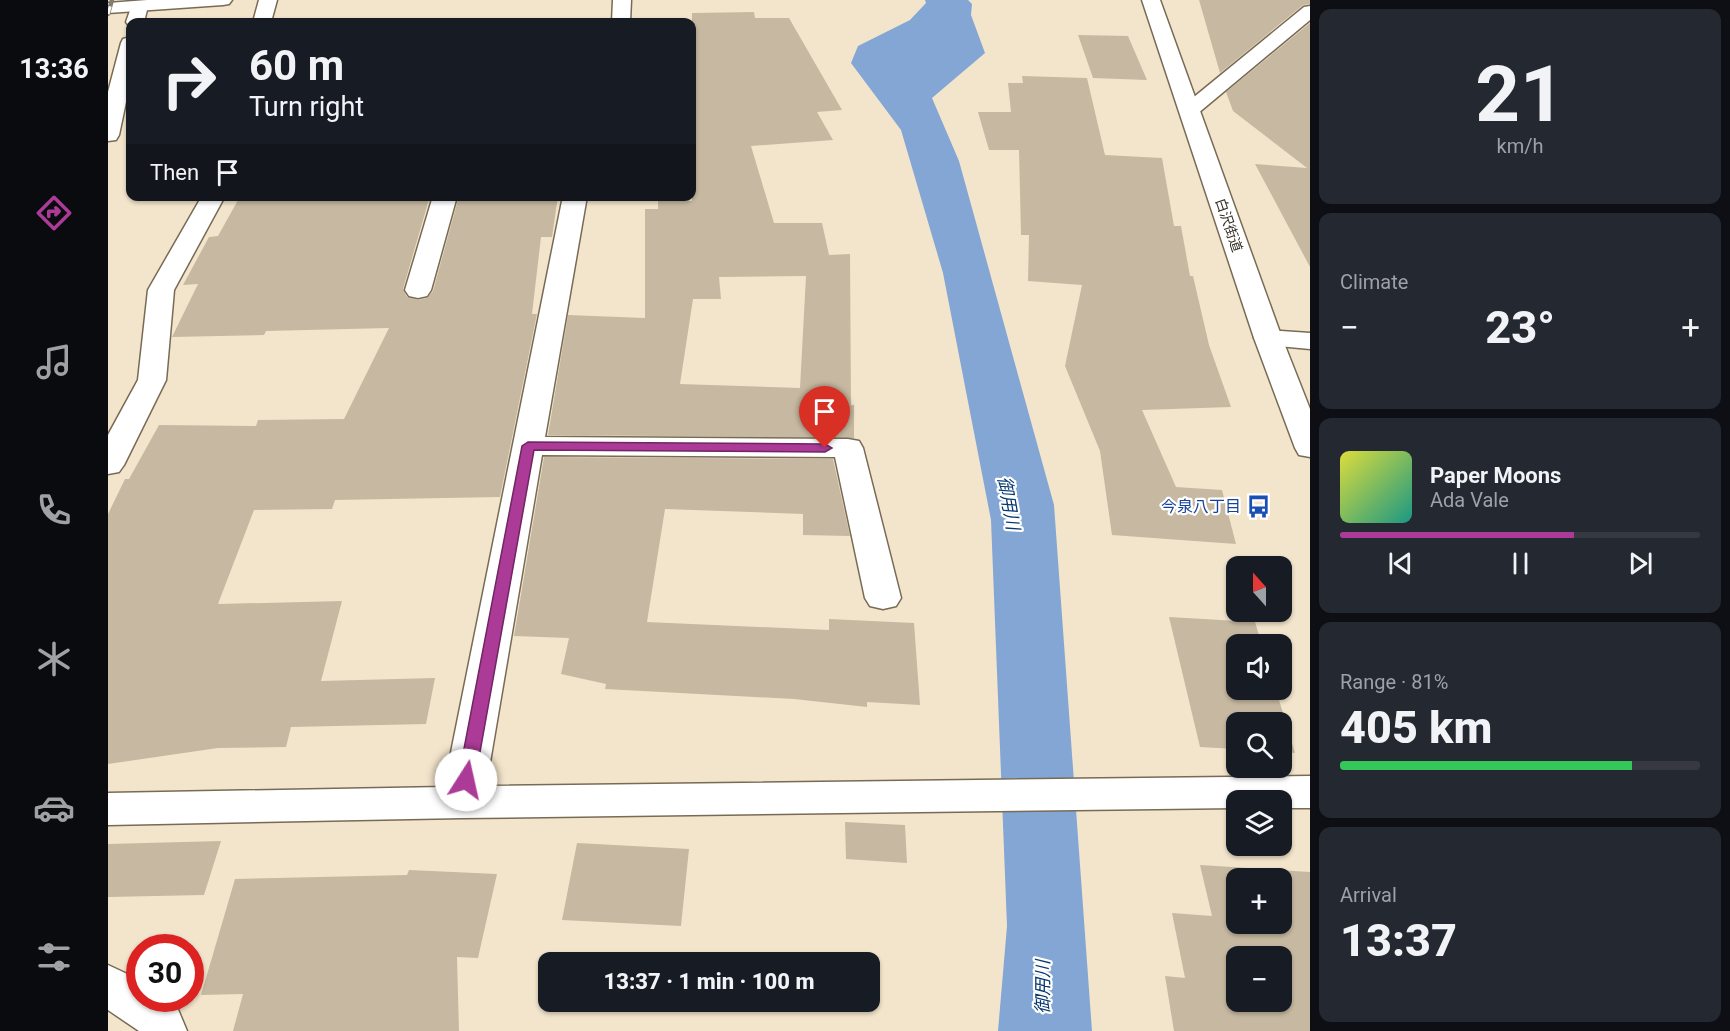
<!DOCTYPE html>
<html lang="en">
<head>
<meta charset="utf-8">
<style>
  :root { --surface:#171b24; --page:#242831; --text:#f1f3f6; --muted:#9ea1a6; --line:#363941; --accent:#ab3b97 }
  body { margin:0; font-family:Roboto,"Noto Sans JP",sans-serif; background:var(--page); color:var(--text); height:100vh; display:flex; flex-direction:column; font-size:22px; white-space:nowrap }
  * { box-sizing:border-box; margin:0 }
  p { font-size:20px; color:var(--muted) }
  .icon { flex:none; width:33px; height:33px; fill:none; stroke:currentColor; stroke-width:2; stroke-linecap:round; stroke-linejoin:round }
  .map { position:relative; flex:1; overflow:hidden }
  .drawer { display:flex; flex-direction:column; gap:9px; padding:9px; background:#0d0f14; width:420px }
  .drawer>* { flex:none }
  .top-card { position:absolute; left:18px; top:18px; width:570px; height:183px; border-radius:12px; box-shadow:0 2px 4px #0004; background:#171b24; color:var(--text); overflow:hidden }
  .needle { width:39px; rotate:339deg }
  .buttons { position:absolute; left:1118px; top:556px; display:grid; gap:12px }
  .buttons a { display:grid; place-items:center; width:66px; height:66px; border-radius:12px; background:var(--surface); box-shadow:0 2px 4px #0004; font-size:30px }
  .speed { position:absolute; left:18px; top:934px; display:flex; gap:12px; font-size:30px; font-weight:700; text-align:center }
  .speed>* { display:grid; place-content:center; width:78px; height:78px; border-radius:50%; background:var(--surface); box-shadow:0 2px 4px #0004; line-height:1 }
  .speed .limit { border:9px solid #d22; background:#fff; color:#111 }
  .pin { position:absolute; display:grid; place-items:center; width:51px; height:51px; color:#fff; margin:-62px -26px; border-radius:50% 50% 50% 0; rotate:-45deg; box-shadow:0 0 6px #0007 }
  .pin .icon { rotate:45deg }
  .me { position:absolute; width:66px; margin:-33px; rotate:10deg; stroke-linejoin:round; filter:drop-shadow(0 0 4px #0008) }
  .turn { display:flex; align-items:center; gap:21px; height:126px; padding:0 24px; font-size:27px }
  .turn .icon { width:78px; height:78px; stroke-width:2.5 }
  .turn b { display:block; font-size:42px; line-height:51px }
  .then { display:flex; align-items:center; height:57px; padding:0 24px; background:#0003; gap:12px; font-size:22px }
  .big { font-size:45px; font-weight:800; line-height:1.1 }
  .drawer .tile { flex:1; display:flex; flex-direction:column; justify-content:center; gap:9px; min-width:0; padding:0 21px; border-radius:12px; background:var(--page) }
  .drawer .dial { align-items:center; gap:0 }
  .dial b { font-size:78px; line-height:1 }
  .song { display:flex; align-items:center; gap:18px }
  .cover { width:72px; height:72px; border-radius:9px; background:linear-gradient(135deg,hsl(60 70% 55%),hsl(170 70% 35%)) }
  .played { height:6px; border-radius:3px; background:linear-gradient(90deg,var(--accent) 65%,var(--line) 65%) }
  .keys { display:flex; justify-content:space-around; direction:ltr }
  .heat { display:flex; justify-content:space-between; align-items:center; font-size:33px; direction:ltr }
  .charge { height:9px; border-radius:4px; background:linear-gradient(90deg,#34c759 81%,var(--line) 0) }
  .trip { position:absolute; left:430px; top:952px; width:342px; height:60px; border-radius:12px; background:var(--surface); box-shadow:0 2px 4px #0004; font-weight:800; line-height:60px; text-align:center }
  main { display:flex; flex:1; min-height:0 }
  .tabs { display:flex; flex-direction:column; width:108px; justify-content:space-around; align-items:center; background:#090b0e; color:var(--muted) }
  .tabs .icon { width:42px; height:42px }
  .tabs .selected { color:var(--accent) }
  .tabs b { font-size:27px; color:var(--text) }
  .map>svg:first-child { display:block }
  .water { fill:#83a6d5 }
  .building { fill:#c7b9a1; fill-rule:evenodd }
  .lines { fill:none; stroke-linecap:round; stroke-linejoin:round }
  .street-casing { stroke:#786b55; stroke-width:3 }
  .secondary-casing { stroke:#786b55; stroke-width:3 }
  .primary-casing { stroke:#786b55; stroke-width:3 }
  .street { fill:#fff; fill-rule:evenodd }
  .secondary { fill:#fff; fill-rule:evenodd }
  .primary { fill:#fff; fill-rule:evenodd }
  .rail-casing { stroke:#857c6c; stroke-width:4.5 }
  .rail { stroke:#fff; stroke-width:3; stroke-dasharray:8; stroke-linecap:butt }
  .route { fill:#ab3b97; stroke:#6f2662; stroke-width:1.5 }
  .labels { text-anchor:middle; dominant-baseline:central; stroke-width:4.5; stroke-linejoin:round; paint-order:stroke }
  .far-street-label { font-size:14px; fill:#342e25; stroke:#fff }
  .transit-label { font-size:16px; fill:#164399; stroke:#fff; text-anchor:end }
  .water-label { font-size:18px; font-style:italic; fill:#083870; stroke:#fff }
</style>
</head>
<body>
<main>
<nav class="tabs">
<b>13:36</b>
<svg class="icon selected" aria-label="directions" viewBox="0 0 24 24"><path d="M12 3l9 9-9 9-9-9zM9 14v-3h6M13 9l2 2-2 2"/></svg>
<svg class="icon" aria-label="music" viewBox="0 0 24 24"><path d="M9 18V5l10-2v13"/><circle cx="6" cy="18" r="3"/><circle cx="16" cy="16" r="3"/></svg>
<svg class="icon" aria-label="phone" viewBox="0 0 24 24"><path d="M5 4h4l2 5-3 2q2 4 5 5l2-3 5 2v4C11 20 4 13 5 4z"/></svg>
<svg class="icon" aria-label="climate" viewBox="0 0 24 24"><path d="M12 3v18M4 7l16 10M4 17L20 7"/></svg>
<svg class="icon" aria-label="car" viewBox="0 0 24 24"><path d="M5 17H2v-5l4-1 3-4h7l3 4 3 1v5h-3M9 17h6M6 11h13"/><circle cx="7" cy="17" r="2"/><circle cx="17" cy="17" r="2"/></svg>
<svg class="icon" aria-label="filters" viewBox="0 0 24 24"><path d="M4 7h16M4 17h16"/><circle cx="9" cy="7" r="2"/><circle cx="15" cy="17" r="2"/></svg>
</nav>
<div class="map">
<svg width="1202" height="1031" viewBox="0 0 1202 1031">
  <rect width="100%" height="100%" fill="#f3e5cc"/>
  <path class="water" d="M817 0H860L864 4 863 15 877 53 824 98 851 161 946 505 984 1031H890L899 926 883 520 835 273 793 130 743 63 750 46 802 20 818 3Z"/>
  <path class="building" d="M1091 0H1202V4L1195 5 1112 73Z
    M646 12 647 18H681L734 110 709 112 725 140 643 146 666 223H714L721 255 742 254 743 405H746V438L440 435 460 315 537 318V209H550V201H584V13ZM698 276 692 388 572 384 585 299H613L611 277Z
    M1202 23V267L1147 164 1199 168 1125 111 1118 92Z
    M970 35 1020 36 1039 80 985 78Z
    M914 76 979 78 997 155 1054 158 1066 226H1073L1082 276H1085L1101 345 1123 407 1034 410 1068 487 1114 490 1128 544 1004 535 992 451 957 366 974 285 920 281 921 235H913L911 150H881L870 112H903L900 83H915Z
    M213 196H322L295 289 299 297 310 300 319 298 325 291 351 196H450L444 237H433L424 314H429L392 497 227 500 224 509 146 510 110 604 234 601 213 681 327 678 318 724 183 727 178 747 110 748 0 764V514L17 479H21L51 425 148 426 150 420 236 419 281 328 158 331 156 335 64 337 90 284 75 285 101 237 110 236 130 200Z
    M436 457 725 459 742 536 695 535V514L557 509 539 622 721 630V619L806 623 812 705 759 702V707L686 699 497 689 498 684 453 674 461 638 406 636Z
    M1061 617 1147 622 1154 645H1128V690H1168L1187 753 1173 752V723H1128V749L1092 747Z
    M737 822 797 825 799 863 738 859Z
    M113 841 96 895 0 897V844Z
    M469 843 581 849 573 926 454 920Z
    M1092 865 1202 872V1031H1066L1057 976 1077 978 1064 913 1104 916ZM1128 879H1173V924H1128ZM1128 957H1173V1002H1128Z
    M301 870 389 874 370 958 349 957 351 1031H125L135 994 93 995 127 879 299 875Z"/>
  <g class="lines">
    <defs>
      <path id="street" d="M151 0H169L163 22H145Z
        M505 0H523L522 22H504Z
        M31 1 37 2 40 6 36 22H22V26H21L18 22 25 2Z
        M1202 6V20L1089 114 1082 116 1075 114 1072 110 1075 106 1196 7Z
        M22 37V83L11 135 8 140 0 141V92L13 43 15 39Z
        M94 196H117L66 290 58 380 16 465 11 472 0 474V435L30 380 40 290Z
        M325 196H349L323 290 319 296 310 298 301 296 297 290Z
        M455 196H479L437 437 740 439 751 441 755 448 793 598 788 606 775 609 762 606 757 598 727 457 434 455 378 786 1202 776V808H1173V801H1128V808L354 818 0 825V793L336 787Z
        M1160 330 1202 333V349L1150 344 1146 338 1150 332Z
        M0 965 32 980V999L66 1000 79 1031H31L0 1010Z"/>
      <path id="secondary" d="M1034 0H1052L1174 338 1202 409V457L1191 455 1187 448 1146 338Z"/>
      <path id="primary" d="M39 0H124L121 4 115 5 0 13V3Z"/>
    </defs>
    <use href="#street" class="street-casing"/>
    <use href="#secondary" class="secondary-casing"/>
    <use href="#primary" class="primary-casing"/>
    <use href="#street" class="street"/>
    <use href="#secondary" class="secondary"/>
    <use href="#primary" class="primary"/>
    <defs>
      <path id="rail" d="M0 14 4 0"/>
    </defs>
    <use href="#rail" class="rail-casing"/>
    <use href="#rail" class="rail"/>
  </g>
  <path class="route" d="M420 442 717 444 724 448 717 452 426 450 367 780 364 784 358 786 352 784 350 780 414 446Z"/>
  <defs>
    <symbol id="bus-bare" viewBox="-9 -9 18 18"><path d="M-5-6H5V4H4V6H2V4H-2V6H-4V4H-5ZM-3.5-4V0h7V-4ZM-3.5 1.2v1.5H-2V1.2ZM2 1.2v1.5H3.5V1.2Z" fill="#1a4fb4" stroke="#fff" stroke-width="2.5" paint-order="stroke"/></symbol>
  </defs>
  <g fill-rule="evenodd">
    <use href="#bus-bare" x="1134" y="490" width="33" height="33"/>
  </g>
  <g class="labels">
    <g class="far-street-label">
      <text transform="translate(1121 225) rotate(71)">白沢街道</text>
    </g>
    <g class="transit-label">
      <text x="1133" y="506">今泉八丁目</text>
    </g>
    <g class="water-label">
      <text transform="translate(901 503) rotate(80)">御用川</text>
      <text transform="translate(934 987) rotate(-90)">御用川</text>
    </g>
  </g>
</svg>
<div class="buttons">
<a><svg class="needle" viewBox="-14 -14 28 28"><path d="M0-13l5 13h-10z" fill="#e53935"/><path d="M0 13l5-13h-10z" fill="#9ea1a6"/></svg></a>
<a><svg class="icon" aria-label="sound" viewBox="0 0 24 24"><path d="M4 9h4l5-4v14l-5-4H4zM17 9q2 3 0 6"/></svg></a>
<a><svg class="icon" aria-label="search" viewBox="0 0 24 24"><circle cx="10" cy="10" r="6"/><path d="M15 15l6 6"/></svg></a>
<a><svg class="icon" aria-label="layers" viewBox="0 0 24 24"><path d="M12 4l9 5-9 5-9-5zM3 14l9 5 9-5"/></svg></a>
<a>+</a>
<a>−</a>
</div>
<div class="speed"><div class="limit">30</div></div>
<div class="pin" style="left:717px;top:448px;background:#d93025"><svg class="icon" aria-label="arrive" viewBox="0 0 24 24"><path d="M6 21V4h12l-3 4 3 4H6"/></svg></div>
<svg class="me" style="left:358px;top:780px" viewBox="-20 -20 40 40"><circle r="19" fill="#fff"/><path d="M0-13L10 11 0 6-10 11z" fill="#ab3b97"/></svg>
<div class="trip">13:37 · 1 min · 100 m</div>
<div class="top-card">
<div class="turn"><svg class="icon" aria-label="right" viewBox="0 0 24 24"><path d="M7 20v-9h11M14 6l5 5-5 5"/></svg><div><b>60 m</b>Turn right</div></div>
<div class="then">Then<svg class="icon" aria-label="arrive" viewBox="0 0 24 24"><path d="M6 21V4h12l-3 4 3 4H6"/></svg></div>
</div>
</div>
<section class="drawer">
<div class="tile dial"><b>21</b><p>km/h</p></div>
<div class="tile"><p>Climate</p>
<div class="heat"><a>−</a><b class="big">23°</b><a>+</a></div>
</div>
<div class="tile">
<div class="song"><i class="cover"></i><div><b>Paper Moons</b><p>Ada Vale</p></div></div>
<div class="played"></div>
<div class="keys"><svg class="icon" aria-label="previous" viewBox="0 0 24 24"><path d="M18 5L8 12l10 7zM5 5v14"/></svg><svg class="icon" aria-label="pause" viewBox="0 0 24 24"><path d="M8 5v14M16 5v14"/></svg><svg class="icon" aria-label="next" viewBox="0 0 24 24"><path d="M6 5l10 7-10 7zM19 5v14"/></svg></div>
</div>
<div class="tile"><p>Range · 81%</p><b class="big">405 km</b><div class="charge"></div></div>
<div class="tile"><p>Arrival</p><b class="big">13:37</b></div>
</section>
</main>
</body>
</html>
